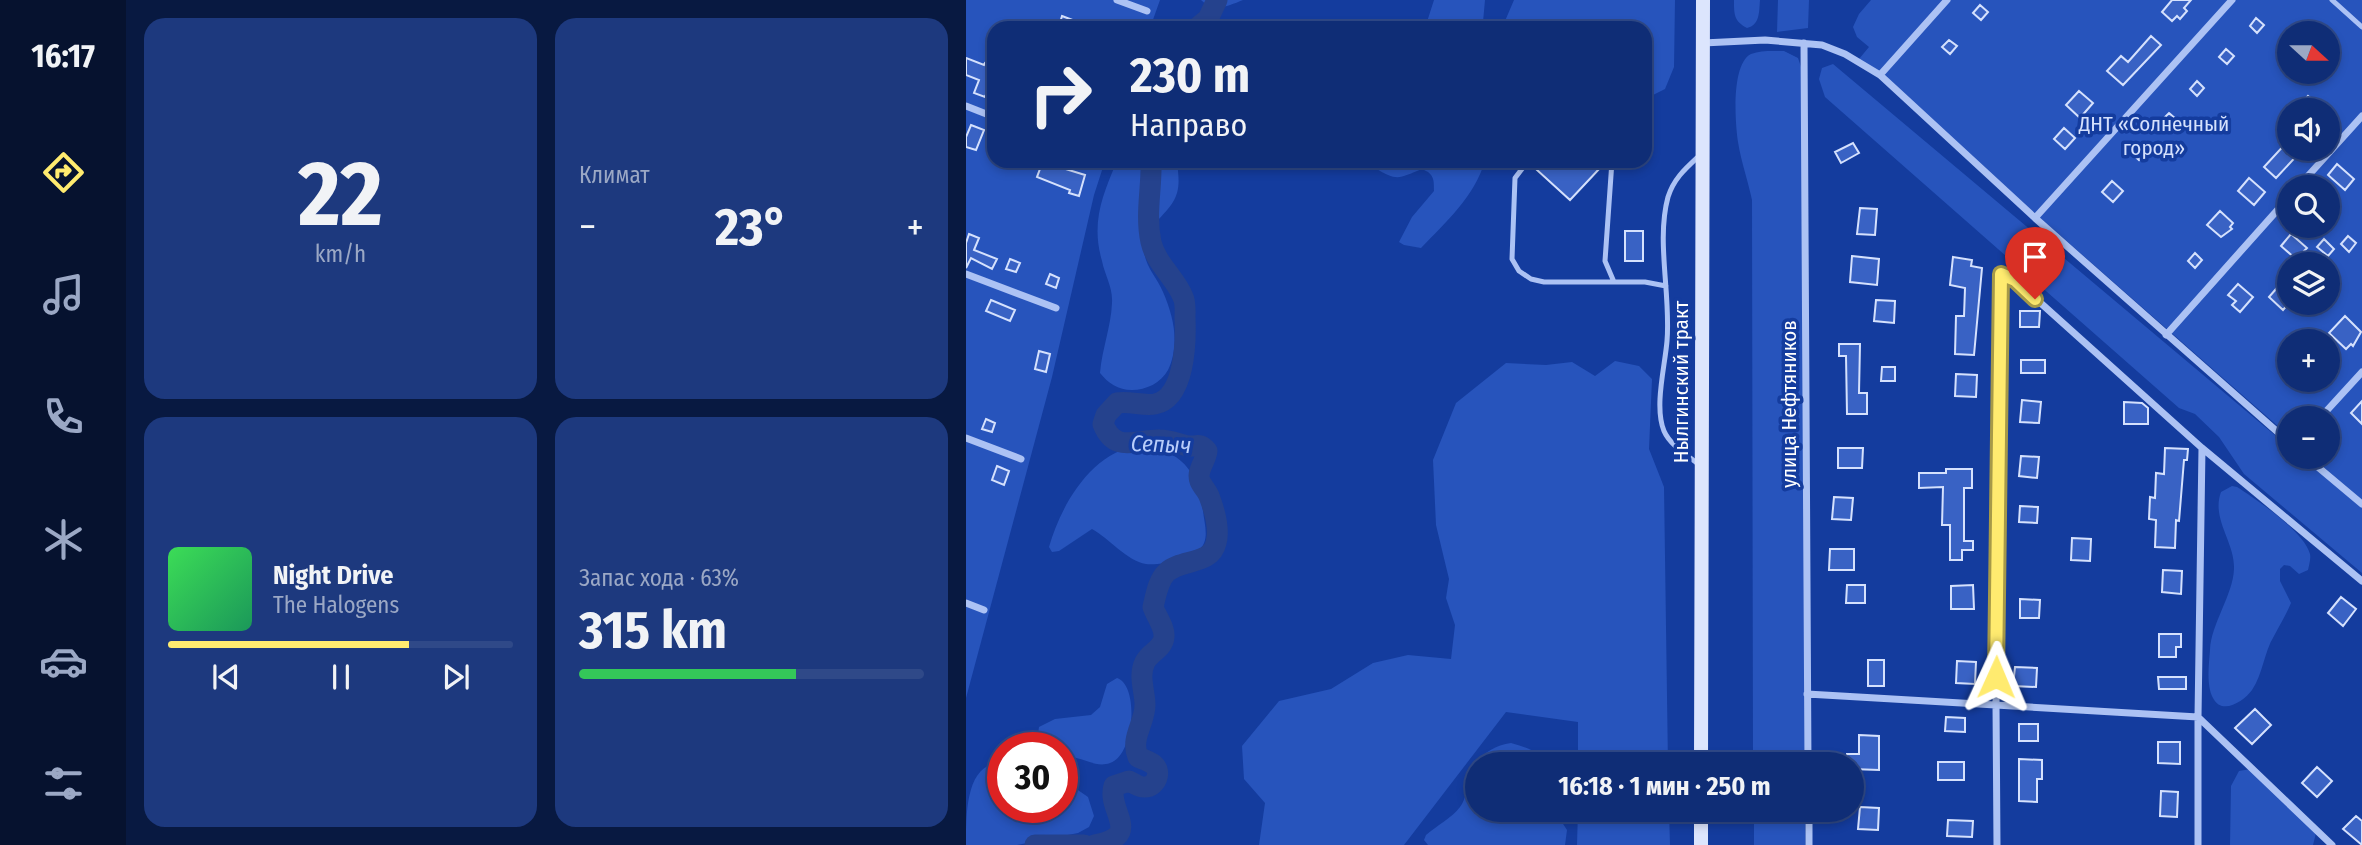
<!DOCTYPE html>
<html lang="ru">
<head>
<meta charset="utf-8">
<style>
  :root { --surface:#0f2d76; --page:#1d397e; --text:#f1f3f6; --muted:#9ba8c5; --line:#2f4988; --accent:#ffeb6f }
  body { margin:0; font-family:"Fira Sans Condensed",sans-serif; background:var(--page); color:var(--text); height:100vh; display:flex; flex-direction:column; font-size:26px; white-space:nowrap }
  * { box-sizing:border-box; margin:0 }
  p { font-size:23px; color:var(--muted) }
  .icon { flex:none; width:38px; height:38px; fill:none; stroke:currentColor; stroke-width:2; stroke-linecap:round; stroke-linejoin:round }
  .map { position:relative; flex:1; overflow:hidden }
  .panel { display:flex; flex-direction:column; gap:18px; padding:18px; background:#081941; width:840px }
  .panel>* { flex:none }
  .banner { position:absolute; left:21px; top:21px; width:665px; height:147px; border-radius:21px; box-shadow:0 4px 10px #0003,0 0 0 2px var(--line); background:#0f2d76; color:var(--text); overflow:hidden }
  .needle { width:46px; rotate:111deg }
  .buttons { position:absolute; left:1311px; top:21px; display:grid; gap:14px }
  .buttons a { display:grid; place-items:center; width:63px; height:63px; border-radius:50%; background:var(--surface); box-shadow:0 4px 10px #0003,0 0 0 2px var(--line); font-size:35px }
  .speed { position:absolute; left:21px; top:732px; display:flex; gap:14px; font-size:35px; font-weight:700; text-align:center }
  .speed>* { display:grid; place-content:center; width:91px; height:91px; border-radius:50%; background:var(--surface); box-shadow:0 4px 10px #0003,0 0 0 2px var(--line); line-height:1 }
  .speed .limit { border:10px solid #d22; background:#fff; color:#111 }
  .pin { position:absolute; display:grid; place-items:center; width:60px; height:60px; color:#fff; margin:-72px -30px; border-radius:50% 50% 50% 0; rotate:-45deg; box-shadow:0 0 7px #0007 }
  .pin .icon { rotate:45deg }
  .me { position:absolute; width:77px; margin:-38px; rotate:1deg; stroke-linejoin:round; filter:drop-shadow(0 0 5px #0008) }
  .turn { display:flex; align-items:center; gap:24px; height:147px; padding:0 28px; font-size:32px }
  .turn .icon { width:91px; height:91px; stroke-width:2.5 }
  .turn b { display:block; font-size:49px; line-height:60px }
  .big { font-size:52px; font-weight:700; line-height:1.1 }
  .panel .tile { flex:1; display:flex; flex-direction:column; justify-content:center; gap:10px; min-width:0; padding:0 24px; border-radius:21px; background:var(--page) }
  .panel .dial { align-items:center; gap:0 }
  .dial b { font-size:91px; line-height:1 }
  .song { display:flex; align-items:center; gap:21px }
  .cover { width:84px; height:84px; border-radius:10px; background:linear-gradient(135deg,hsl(130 70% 55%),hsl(150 70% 35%)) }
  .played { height:7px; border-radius:4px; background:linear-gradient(90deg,var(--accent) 70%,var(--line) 70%) }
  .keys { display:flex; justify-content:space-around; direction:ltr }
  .heat { display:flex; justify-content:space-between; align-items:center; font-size:38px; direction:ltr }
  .charge { height:10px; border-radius:5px; background:linear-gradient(90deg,#34c759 63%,var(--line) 0) }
  .panel .tiles { flex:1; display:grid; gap:18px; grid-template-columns:repeat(2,1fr) }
  .trip { position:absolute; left:499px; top:752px; width:399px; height:70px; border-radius:35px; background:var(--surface); box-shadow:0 4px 10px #0003,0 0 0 2px var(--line); font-weight:700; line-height:70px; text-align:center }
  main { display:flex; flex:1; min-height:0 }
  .tabs { display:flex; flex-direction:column; width:126px; justify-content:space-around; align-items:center; background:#06122f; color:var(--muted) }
  .tabs .icon { width:49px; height:49px }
  .tabs .on { color:var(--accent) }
  .tabs b { font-size:32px; color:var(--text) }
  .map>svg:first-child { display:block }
  .green { fill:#2754bc; fill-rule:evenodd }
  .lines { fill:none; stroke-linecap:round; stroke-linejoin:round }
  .river { stroke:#25428d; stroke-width:21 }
  .building { fill:#3962c4; stroke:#d5e1fd; stroke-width:2 }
  .lane { stroke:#acc2f4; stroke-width:5 }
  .street { stroke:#acc2f4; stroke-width:7 }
  .secondary { stroke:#dce5fd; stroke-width:14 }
  .route-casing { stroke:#a69948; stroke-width:18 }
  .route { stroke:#ffeb6f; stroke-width:12 }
  .labels { text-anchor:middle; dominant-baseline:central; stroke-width:7; stroke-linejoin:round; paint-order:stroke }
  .park-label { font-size:21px; fill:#d5e1fd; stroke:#143c9e }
  .street-label { font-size:21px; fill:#fff; stroke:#143c9e }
  .water-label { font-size:23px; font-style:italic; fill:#b9cdfa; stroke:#143c9e }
</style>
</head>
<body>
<main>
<nav class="tabs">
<b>16:17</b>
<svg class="icon on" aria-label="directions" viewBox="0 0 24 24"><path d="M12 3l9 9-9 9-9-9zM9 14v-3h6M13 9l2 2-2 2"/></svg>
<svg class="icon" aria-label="music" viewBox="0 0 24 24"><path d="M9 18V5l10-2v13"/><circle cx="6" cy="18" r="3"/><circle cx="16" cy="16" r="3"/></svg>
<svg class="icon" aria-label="phone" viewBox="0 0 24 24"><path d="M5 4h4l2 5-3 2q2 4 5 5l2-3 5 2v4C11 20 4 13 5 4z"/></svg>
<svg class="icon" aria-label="climate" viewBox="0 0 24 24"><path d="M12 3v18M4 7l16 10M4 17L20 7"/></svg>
<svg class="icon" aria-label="car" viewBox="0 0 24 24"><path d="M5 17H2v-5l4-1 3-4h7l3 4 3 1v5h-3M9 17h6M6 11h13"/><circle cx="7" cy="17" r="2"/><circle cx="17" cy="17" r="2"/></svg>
<svg class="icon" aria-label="filters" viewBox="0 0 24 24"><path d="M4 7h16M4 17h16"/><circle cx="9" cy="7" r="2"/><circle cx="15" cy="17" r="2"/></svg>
</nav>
<section class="panel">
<div class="tiles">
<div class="tile dial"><b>22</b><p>km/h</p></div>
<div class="tile"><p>Климат</p>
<div class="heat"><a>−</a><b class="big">23°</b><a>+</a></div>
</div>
<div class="tile">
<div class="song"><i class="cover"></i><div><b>Night Drive</b><p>The Halogens</p></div></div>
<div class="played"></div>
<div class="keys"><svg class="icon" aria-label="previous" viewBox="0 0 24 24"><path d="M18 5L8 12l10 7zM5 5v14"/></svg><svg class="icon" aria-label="pause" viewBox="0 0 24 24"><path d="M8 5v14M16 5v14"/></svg><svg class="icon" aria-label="next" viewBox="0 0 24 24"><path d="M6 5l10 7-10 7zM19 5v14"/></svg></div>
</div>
<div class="tile"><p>Запас хода · 63%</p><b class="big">315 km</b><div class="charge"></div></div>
</div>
</section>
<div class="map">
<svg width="1396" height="845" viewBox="0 0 1396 845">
  <rect width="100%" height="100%" fill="#143c9e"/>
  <path class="green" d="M0 0H194L184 28H28V161H139L128 195 86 377 0 698Z
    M235 0H277C262 6 248 13 235 0Z
    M468 0H519L517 22 521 28H459Z
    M548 0H709L708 67 699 89 679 99V28H536Z
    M768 0H794C793 12 794 25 781 28 768 21 768 15 768 0Z
    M812 0H843L842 28 811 32Z
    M905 0H1396V500L1346 457H1362V418H1323V436L893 59 903 47 891 37 887 27 893 14ZM1323 33H1362V72H1323ZM1323 110H1362V149H1323ZM1323 187H1362V226H1323ZM1323 264H1362V303H1323ZM1323 341H1362V380H1323Z
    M818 51 832 58 836 70 839 765H787L786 200C782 181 775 161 772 142 769 122 765 64 785 54 795 50 808 51 818 51Z
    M867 64 1323 447V457H1335L1396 508V573L1278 474 1253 437 1229 414 1213 408 859 97 853 79 856 68Z
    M151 161H211C212 172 214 183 211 193 205 214 178 225 178 248 178 266 191 277 197 292 208 317 214 345 202 370 195 383 180 390 166 390 152 390 142 383 134 373 136 349 145 327 146 303 147 287 139 276 136 261 125 223 136 196 151 161Z
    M409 161H519C508 197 480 222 455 248L438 245 433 242 446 217 468 191C468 179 468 174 456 169 433 178 432 182 409 168Z
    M649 361 673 366 686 379 683 449 698 487 702 765H612V722L540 712 438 845H293L299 803 278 779 276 746 313 701 365 689 407 663 442 655 485 659 489 625 480 598 483 579 470 525 467 460 490 403 540 363 580 365 606 362 629 376Z
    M173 446C216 450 231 470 237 511 238 521 242 534 238 543 234 557 194 566 180 564 161 561 144 539 126 529L93 551 86 552 83 547C95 505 126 451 173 446Z
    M1266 486 1271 487C1291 500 1338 531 1344 554 1345 559 1343 565 1342 570L1333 574 1324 566 1318 565 1314 569V581L1325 603C1320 615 1314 624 1308 636 1298 652 1297 674 1286 690 1278 701 1256 716 1247 698 1240 685 1243 664 1244 650 1245 624 1267 595 1268 569 1269 542 1245 519 1255 492Z
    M151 678C174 686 168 756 144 763 128 769 113 754 96 757V747H70L73 727 89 719 125 715 134 707 141 684Z
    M545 743C559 747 574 751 581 765H511V810H588L601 830 599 845H462L458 840 460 835C470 826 486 818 494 807 500 799 500 790 502 780 508 759 524 746 545 743Z
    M27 764 37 765V807H96V779L122 797 128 816 123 827 112 833 51 845H0C0 815 0 771 27 764Z
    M1285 769C1311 787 1333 805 1350 833L1347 845H1264L1265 786 1273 771Z
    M612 810H703L704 845H611Z
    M788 810H839V845H788Z"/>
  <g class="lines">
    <path class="river" d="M231 28 242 19 251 0
      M69 845H118
      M128 845C179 836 140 811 148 786L163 781C168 783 174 788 179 787 190 787 196 772 188 765 185 762 176 759 172 757 164 738 179 723 179 705 179 691 172 676 179 662 184 652 197 649 198 637 199 627 190 616 187 607 190 595 192 580 201 572 215 559 245 565 250 543 254 529 248 509 243 496 241 491 236 486 234 481 230 471 240 461 241 451 234 442 230 447 222 446 212 444 204 440 194 440 170 439 149 454 137 424L140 415 151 403C164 401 177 406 189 404 219 398 220 342 219 318 219 312 220 303 217 297 209 277 190 264 185 242 179 214 186 188 185 161"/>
  </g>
  <path class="building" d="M1206 0H1225L1218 8 1221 11 1214 19 1211 16 1206 21 1196 12Z
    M1014 5 1022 12 1015 20 1007 13Z
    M96 16 125 27V28H98L93 26Z
    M1290 18 1298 25 1291 33 1284 26Z
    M1185 36 1195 45 1157 85 1141 71 1155 56 1162 62Z
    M983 40 991 46 984 54 976 47Z
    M1260 49 1268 56 1261 64 1253 57Z
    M0 58 18 65 19 63 28 66V73L19 97 8 93 13 80 0 75Z
    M1231 81 1238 88 1231 96 1224 89Z
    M1113 91 1127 103 1114 118 1100 105Z
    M1342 96 1358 110H1329Z
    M1203 113 1210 119 1203 127 1196 120Z
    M5 125 18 130 10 150 0 147V137Z
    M1098 128 1109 138 1099 149 1088 139Z
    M1323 140V149H1337L1310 178 1298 167Z
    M887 143 893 153 875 163 869 152Z
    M1172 145 1180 152 1173 160 1165 153Z
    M77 161H84L97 166 96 168 119 175 113 196 103 193 104 190 71 177Z
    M580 161H626L634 168 604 200 571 170Z
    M1371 164 1388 179 1379 190 1362 175Z
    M1283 178 1299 192 1288 205 1272 191Z
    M1146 181 1157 191 1147 202 1136 192Z
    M894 208 911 209 909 235 891 234Z
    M1254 211 1267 223 1264 227 1266 229 1255 237 1241 225Z
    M659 231H677V261H659Z
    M3 234 13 238 8 250 31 259 26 269 5 258 0 268V243Z
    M1325 234 1341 248 1330 259 1315 246Z
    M1382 236 1390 243 1383 252 1375 244Z
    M1358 239 1368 249 1362 256 1351 247Z
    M1229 253 1236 260 1229 268 1222 261Z
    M886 256 913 259 911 285 884 282Z
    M987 257 1006 260 1005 266 1016 268 1008 355 989 354 990 316H998L999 288 984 285Z
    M44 259 54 263 50 272 40 269Z
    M84 274 93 278 90 288 80 284Z
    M1317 281 1323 286V303L1317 310 1303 297Z
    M1272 284 1287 297 1274 312 1266 305 1270 301 1262 295Z
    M25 300 49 310 44 321 20 311Z
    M910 300 929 301 928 323 908 321Z
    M1054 311H1074L1073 327H1054Z
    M1379 316 1395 332 1387 346 1385 344 1380 349 1363 333Z
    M873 344H894L893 393H901V414H881L880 356H873Z
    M73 351 84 354 80 372 69 369Z
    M1055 360H1079V373H1055Z
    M916 367H929V381H915Z
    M990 374 1011 375 1010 397 989 396Z
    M1056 400 1075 402 1073 423 1054 422Z
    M1396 401V424L1385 413Z
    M1158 402 1176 403 1182 408V424H1158Z
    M20 419 29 423 26 432 16 429Z
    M872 448H897L896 468H872Z
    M1199 448 1222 449 1221 460H1218L1213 521 1210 520 1209 548 1189 547 1190 520 1183 519 1184 497 1189 498 1190 473 1198 474Z
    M1055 456 1073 457 1071 478 1053 476Z
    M31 466 43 471 38 485 26 480Z
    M980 469H1006V488H998V541H1007V550H996V560H984V525H976L977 487 953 488V473H980Z
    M868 497 887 498 885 520 866 519Z
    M1054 506 1072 507 1071 523 1053 522Z
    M1106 538 1125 539 1124 561 1105 560Z
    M864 549H888V570H863Z
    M1197 570 1216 571 1215 594 1196 592Z
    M881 585H899V603H880Z
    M1007 585 1008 609H985V586Z
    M1375 597 1390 609 1377 626 1362 613Z
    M1054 599 1074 600 1073 618H1054Z
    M1193 634H1215V647H1210V657H1193Z
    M902 660H918V686H902Z
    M991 661 1010 662 1009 684 990 683Z
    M1049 667 1071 668 1070 687 1047 686Z
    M1192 677H1220V689H1193Z
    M1289 709 1305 725 1286 744 1269 728Z
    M980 717 999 718V732L979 731Z
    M1053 724H1072V741H1053Z
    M893 735 913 736V770L886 769V765H881V754H893Z
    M1192 742H1214V764L1192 763Z
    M1053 759 1076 760V779H1071V802L1053 801Z
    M972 762H998V780H972Z
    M1351 767 1366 781 1351 797 1336 783Z
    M1195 791 1212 792 1211 817 1194 816Z
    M894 807 913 808 912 830 892 829Z
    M1390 816 1396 821V845L1377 829Z
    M982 820 1007 821 1006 837 981 836Z"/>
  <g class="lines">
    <path class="lane" d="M1366 0 1396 27
      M562 161 549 178 546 259 553 271 565 279 578 282H679L700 286
      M646 161 639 261 648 282
      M732 464C721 455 704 445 698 431 688 407 699 366 701 341 705 295 690 241 702 197 708 178 720 168 734 155"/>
    <path class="street" d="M151 0 181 11
      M737 43 799 40 856 45 879 54 914 75 1069 218 1323 442
      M838 43 842 765
      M914 75 981 0
      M0 106 28 117
      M1332 187 1396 116
      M1069 218 1266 0
      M0 274 90 308
      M1200 335 1323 197
      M1354 418 1396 372
      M0 438 55 459
      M1340 457 1396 504
      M0 603 18 610
      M841 694 1232 717 1366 845
      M843 810V845
      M1031 845 1030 704 1035 274 1049 280 1236 448 1396 581
      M1232 845V717L1236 448"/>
    <path class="secondary" d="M735 765 737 0
      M735 845V810"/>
  </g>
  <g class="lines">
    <defs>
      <path id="route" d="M1030 677 1035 274 1049 280 1069 299"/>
    </defs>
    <use href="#route" class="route-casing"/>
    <use href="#route" class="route"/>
  </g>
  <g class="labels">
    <g class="park-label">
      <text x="1188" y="124">ДНТ «Солнечный<tspan x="1188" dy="24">город»</tspan></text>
    </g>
    <g class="street-label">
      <text transform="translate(715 382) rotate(-90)">Нылгинский тракт</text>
      <text transform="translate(823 404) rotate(-90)">улица Нефтяников</text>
    </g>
    <g class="water-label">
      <text transform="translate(195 444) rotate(2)">Сепыч</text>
    </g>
  </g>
</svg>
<div class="buttons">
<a><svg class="needle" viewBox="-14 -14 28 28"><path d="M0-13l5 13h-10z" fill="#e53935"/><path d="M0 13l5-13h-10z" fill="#9ba8c5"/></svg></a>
<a><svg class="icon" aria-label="sound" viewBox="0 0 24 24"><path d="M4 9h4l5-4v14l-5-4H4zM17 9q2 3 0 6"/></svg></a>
<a><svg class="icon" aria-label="search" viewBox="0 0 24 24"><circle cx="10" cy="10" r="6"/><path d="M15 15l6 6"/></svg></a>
<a><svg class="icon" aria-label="layers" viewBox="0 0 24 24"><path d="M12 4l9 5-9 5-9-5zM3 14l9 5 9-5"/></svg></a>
<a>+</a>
<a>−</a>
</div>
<div class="speed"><div class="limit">30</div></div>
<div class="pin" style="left:1069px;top:299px;background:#d93025"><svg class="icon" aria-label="arrive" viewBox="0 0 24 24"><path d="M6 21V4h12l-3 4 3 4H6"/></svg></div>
<svg class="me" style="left:1030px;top:677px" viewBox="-20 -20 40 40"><path d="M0-17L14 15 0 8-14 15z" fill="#ffeb6f" stroke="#fff" stroke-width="4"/></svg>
<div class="trip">16:18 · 1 мин · 250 m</div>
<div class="banner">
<div class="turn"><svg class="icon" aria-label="right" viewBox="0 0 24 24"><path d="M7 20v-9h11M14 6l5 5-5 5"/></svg><div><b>230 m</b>Направо</div></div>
</div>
</div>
</main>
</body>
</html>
